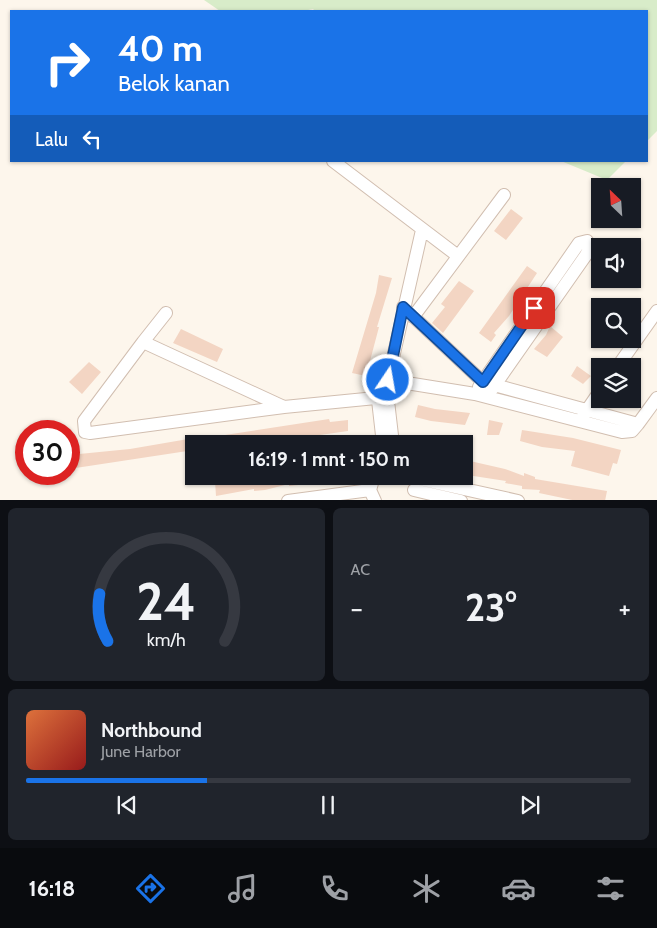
<!DOCTYPE html>
<html lang="id">
<head>
<meta charset="utf-8">
<style>
  :root { --surface:#171b24; --page:#20242c; --text:#f1f3f6; --muted:#9ea1a6; --line:#363941; --accent:#1a73e8 }
  body { margin:0; font-family:Cabin,sans-serif; background:var(--page); color:var(--text); height:100vh; display:flex; flex-direction:column; font-size:19px; white-space:nowrap }
  * { box-sizing:border-box; margin:0 }
  p { font-size:16px; color:var(--muted) }
  .icon { flex:none; width:28px; height:28px; fill:none; stroke:currentColor; stroke-width:2; stroke-linecap:round; stroke-linejoin:round }
  .map { position:relative; height:500px; overflow:hidden }
  .drawer { display:flex; flex-direction:column; gap:8px; padding:8px; background:#0d0f14; flex:1 }
  .drawer>* { flex:none }
  .hud { position:absolute; left:10px; top:10px; width:638px; height:152px; border-radius:0px; box-shadow:0 1px 4px #0004; background:#1a73e8; color:#fff; overflow:hidden }
  .needle { width:32px; rotate:335deg }
  .fabs { position:absolute; left:591px; top:178px; display:grid; gap:10px }
  .fabs a { display:grid; place-items:center; width:50px; height:50px; border-radius:0px; background:var(--surface); box-shadow:0 1px 4px #0004; font-size:25px }
  .speed { position:absolute; left:15px; top:420px; display:flex; gap:10px; font-size:25px; font-weight:700; text-align:center }
  .speed>* { display:grid; place-content:center; width:65px; height:65px; border-radius:50%; background:var(--surface); box-shadow:0 1px 4px #0004; line-height:1 }
  .speed .limit { border:8px solid #d22; background:#fff; color:#111 }
  .pin { position:absolute; display:grid; place-items:center; width:42px; height:42px; color:#fff; margin:-21px; border-radius:10px; box-shadow:0 2px 8px #0006 }
  .me { position:absolute; width:55px; margin:-28px; rotate:12deg; stroke-linejoin:round; filter:drop-shadow(0 0 4px #0008) }
  .turn { display:flex; align-items:center; gap:18px; height:105px; padding:0 25px; font-size:22px }
  .turn .icon { width:65px; height:65px; stroke-width:2.5 }
  .turn b { display:block; font-size:35px; line-height:42px }
  .then { display:flex; align-items:center; height:48px; padding:0 25px; background:#0003; gap:10px; font-size:19px }
  .big { font-size:38px; font-weight:800; line-height:1.1 }
  .drawer .widget { flex:1; display:flex; flex-direction:column; justify-content:center; gap:8px; min-width:0; padding:0 18px; border-radius:8px; background:var(--page) }
  .drawer .dial { align-items:center; gap:0 }
  .dial svg { height:130px; overflow:visible; fill:none; stroke:var(--line); stroke-width:7; stroke-linecap:round; text-anchor:middle }
  .dial text { fill:var(--text); stroke:none }
  .song { display:flex; align-items:center; gap:15px }
  .cover { width:60px; height:60px; border-radius:8px; background:linear-gradient(135deg,hsl(20 70% 55%),hsl(0 70% 35%)) }
  .played { height:5px; border-radius:2px; background:linear-gradient(90deg,var(--accent) 30%,var(--line) 30%) }
  .keys { display:flex; justify-content:space-around; direction:ltr }
  .heat { display:flex; justify-content:space-between; align-items:center; font-size:28px; direction:ltr }
  .drawer .tiles { flex:1; display:grid; gap:8px; grid-template-columns:1fr 1fr }
  .widget:last-child { grid-column:span 2 }
  .trip { position:absolute; left:185px; top:435px; width:288px; height:50px; border-radius:0px; background:var(--surface); box-shadow:0 1px 4px #0004; font-weight:800; line-height:50px; text-align:center }
  .menu { display:flex; height:80px; justify-content:space-around; align-items:center; background:#090b0e; color:var(--muted) }
  .menu .icon { width:35px; height:35px }
  .menu .active { color:var(--accent) }
  .menu b { font-size:22px; color:var(--text) }
  .map>svg:first-child { display:block }
  .green { fill:#d8ecc9 }
  .building { fill:#f3d5c3 }
  .lines { fill:none; stroke-linecap:round; stroke-linejoin:round }
  .minor-casing { stroke:#d1beb0; stroke-width:14 }
  .minor { stroke:#fff; stroke-width:12 }
  .route-casing { stroke:#114b97; stroke-width:12 }
  .route { stroke:#1a73e8; stroke-width:9 }
</style>
</head>
<body>
<div class="map">
<svg width="657" height="501" viewBox="0 0 657 501">
  <rect width="100%" height="100%" fill="#fdf6ec"/>
  <path class="green" d="M204 0H657V131L646 142V11H315L313 9 303 11H220Z
    M561 161H626L607 180Z"/>
  <path class="building" d="M511 209 523 218 506 240 494 231Z
    M527 266 537 273 509 316 494 333 496 335 491 342 479 333Z
    M379 275 392 278 377 327H379L366 376 352 373 376 293Z
    M459 281 474 291 443 333 432 323 445 307 441 304Z
    M550 326 563 337 547 357 534 349 546 335Z
    M181 329 223 349 217 362 173 343Z
    M89 362 101 372 82 394 69 382Z
    M577 366 591 376 583 384 571 376Z
    M418 405 435 409 470 413 465 425 431 421 415 417Z
    M329 419 330 422 348 420V431L257 444H212V437Z
    M489 420 503 423 499 435H487Z
    M522 430 573 438 621 450 617 464 613 463 609 476 571 466 575 451 542 447 520 441Z
    M194 438V450L69 469V455L130 449Z
    M470 461 505 469 524 476V473L535 477V479L607 491 605 501H577L539 493 540 490 522 489V486L505 483 506 481 467 475Z
    M237 476H316L317 483 289 486V484L265 490 254 491V489L216 496 215 481Z"/>
  <g class="lines">
    <defs>
      <path id="minor" d="M333 161 458 256
        M413 317 504 195
        M143 342 166 313
        M618 366 657 311
        M388 380 475 394 622 432 632 431 638 424 483 382 403 307
        M479 387 579 243 587 241 590 247 586 255 490 392
        M384 393 388 401 393 444
        M284 407 143 342 84 421 85 432 90 433 284 407 386 397
        M583 416 600 391
        M638 424 657 398
        M383 444 378 400 384 393 388 380 422 230
        M374 476 370 490 375 501
        M410 477 518 501
        M414 490 461 501
        M288 501 370 490"/>
    </defs>
    <use href="#minor" class="minor-casing"/>
    <use href="#minor" class="minor"/>
  </g>
  <g class="lines">
    <defs>
      <path id="route" d="M388 380 403 307 483 382 534 308"/>
    </defs>
    <use href="#route" class="route-casing"/>
    <use href="#route" class="route"/>
  </g>
</svg>
<div class="fabs">
<a><svg class="needle" viewBox="-14 -14 28 28"><path d="M0-13l5 13h-10z" fill="#e53935"/><path d="M0 13l5-13h-10z" fill="#9ea1a6"/></svg></a>
<a><svg class="icon" aria-label="sound" viewBox="0 0 24 24"><path d="M4 9h4l5-4v14l-5-4H4zM17 9q2 3 0 6"/></svg></a>
<a><svg class="icon" aria-label="search" viewBox="0 0 24 24"><circle cx="10" cy="10" r="6"/><path d="M15 15l6 6"/></svg></a>
<a><svg class="icon" aria-label="layers" viewBox="0 0 24 24"><path d="M12 4l9 5-9 5-9-5zM3 14l9 5 9-5"/></svg></a>
</div>
<div class="speed"><div class="limit">30</div></div>
<div class="pin" style="left:534px;top:308px;background:#d93025"><svg class="icon" aria-label="arrive" viewBox="0 0 24 24"><path d="M6 21V4h12l-3 4 3 4H6"/></svg></div>
<svg class="me" style="left:388px;top:380px" viewBox="-20 -20 40 40"><circle r="17" fill="#1a73e8" stroke="#fff" stroke-width="3"/><path d="M0-11L8 9 0 5-8 9z" fill="#fff"/></svg>
<div class="trip">16:19 · 1 mnt · 150 m</div>
<div class="hud">
<div class="turn"><svg class="icon" aria-label="right" viewBox="0 0 24 24"><path d="M7 20v-9h11M14 6l5 5-5 5"/></svg><div><b>40 m</b>Belok kanan</div></div>
<div class="then">Lalu<svg class="icon" aria-label="left" viewBox="0 0 24 24"><path d="M17 20v-9H6M10 6l-5 5 5 5"/></svg></div>
</div>
</div>
<section class="drawer">
<div class="tiles">
<div class="widget dial"><svg viewBox="0 0 100 80">
<path d="M14 69A42 42 0 1 1 86 69"/>
<path d="M14 69A42 42 0 0 1 9 40" stroke="#1a73e8"/>
<text x="50" y="56" font-size="32" font-weight="700">24</text>
<text x="50" y="72" font-size="11">km/h</text>
</svg></div>
<div class="widget"><p>AC</p>
<div class="heat"><a>−</a><b class="big">23°</b><a>+</a></div>
</div>
<div class="widget">
<div class="song"><i class="cover"></i><div><b>Northbound</b><p>June Harbor</p></div></div>
<div class="played"></div>
<div class="keys"><svg class="icon" aria-label="previous" viewBox="0 0 24 24"><path d="M18 5L8 12l10 7zM5 5v14"/></svg><svg class="icon" aria-label="pause" viewBox="0 0 24 24"><path d="M8 5v14M16 5v14"/></svg><svg class="icon" aria-label="next" viewBox="0 0 24 24"><path d="M6 5l10 7-10 7zM19 5v14"/></svg></div>
</div>
</div>
</section>
<nav class="menu">
<b>16:18</b>
<svg class="icon active" aria-label="directions" viewBox="0 0 24 24"><path d="M12 3l9 9-9 9-9-9zM9 14v-3h6M13 9l2 2-2 2"/></svg>
<svg class="icon" aria-label="music" viewBox="0 0 24 24"><path d="M9 18V5l10-2v13"/><circle cx="6" cy="18" r="3"/><circle cx="16" cy="16" r="3"/></svg>
<svg class="icon" aria-label="phone" viewBox="0 0 24 24"><path d="M5 4h4l2 5-3 2q2 4 5 5l2-3 5 2v4C11 20 4 13 5 4z"/></svg>
<svg class="icon" aria-label="climate" viewBox="0 0 24 24"><path d="M12 3v18M4 7l16 10M4 17L20 7"/></svg>
<svg class="icon" aria-label="car" viewBox="0 0 24 24"><path d="M5 17H2v-5l4-1 3-4h7l3 4 3 1v5h-3M9 17h6M6 11h13"/><circle cx="7" cy="17" r="2"/><circle cx="17" cy="17" r="2"/></svg>
<svg class="icon" aria-label="filters" viewBox="0 0 24 24"><path d="M4 7h16M4 17h16"/><circle cx="9" cy="7" r="2"/><circle cx="15" cy="17" r="2"/></svg>
</nav>
</body>
</html>
